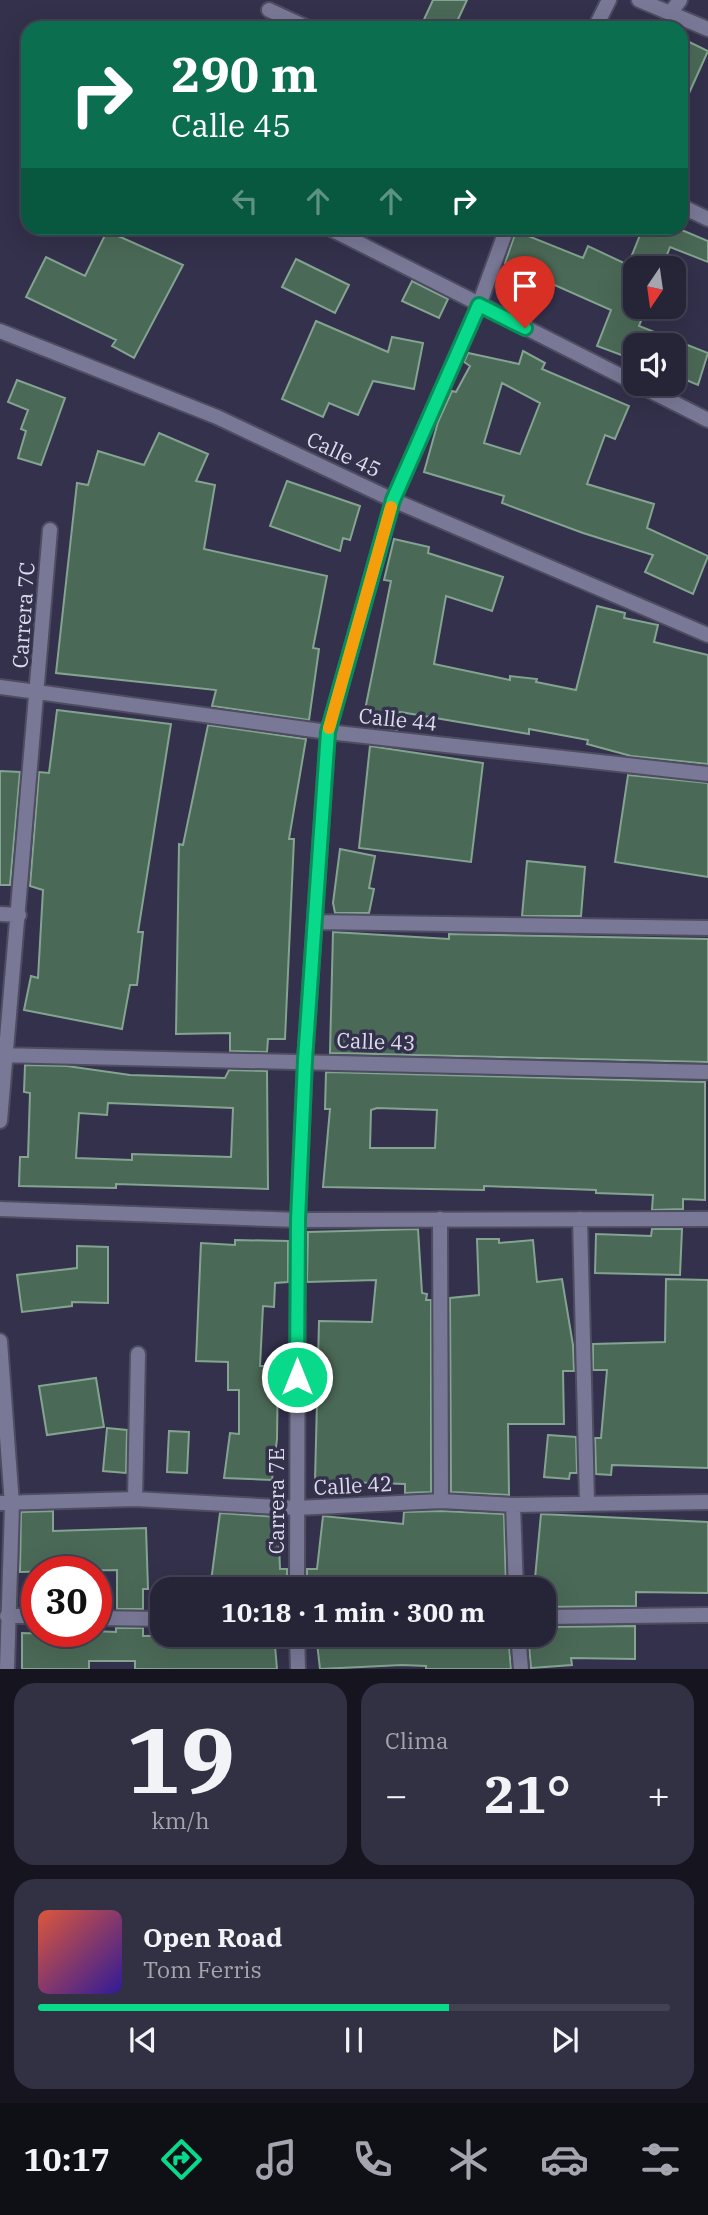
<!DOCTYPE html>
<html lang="es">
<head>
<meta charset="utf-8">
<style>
  :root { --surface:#262538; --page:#323143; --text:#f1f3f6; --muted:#a4a5ae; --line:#424253; --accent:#09d98b }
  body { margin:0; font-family:"IBM Plex Serif",serif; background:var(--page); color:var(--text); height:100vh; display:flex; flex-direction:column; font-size:26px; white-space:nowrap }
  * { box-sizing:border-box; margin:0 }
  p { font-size:23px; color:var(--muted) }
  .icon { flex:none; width:38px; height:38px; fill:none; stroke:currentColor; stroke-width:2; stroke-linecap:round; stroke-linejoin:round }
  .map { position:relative; height:1669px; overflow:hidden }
  .drawer { display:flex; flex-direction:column; gap:14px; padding:14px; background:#15141f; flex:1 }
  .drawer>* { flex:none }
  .top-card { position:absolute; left:21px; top:21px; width:667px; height:214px; border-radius:21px; box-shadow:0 7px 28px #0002,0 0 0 2px var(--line); background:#0b6e4f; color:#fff; overflow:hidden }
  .needle { width:46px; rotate:193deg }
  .tools { position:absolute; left:623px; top:256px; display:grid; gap:14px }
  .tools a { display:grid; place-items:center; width:63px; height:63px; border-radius:14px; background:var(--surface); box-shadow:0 7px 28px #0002,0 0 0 2px var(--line); font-size:35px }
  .speed { position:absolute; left:21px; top:1556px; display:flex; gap:14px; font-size:35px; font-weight:700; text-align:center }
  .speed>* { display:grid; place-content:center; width:91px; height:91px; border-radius:50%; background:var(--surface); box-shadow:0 7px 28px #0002,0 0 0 2px var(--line); line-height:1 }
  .speed .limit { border:10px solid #d22; background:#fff; color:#111 }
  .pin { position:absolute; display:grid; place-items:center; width:60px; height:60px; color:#fff; margin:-72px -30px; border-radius:50% 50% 50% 0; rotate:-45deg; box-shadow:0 0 7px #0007 }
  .pin .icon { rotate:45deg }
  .me { position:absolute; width:77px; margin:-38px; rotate:0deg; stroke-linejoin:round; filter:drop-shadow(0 0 5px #0008) }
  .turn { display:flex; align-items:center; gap:24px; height:147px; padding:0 35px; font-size:32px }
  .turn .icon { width:91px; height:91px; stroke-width:2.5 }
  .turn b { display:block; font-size:49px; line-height:60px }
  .lanes { display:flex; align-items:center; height:66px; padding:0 35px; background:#0003; justify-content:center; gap:35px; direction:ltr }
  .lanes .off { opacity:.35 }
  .big { font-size:52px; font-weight:700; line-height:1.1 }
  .drawer .tile { flex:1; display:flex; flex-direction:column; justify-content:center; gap:10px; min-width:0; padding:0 24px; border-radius:21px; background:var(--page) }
  .drawer .dial { align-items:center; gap:0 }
  .dial b { font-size:91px; line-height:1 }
  .song { display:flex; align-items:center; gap:21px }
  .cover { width:84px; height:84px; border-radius:10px; background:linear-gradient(135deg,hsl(10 70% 55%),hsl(250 70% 35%)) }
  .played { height:7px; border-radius:4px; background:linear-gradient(90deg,var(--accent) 65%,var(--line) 65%) }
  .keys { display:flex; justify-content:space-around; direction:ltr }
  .heat { display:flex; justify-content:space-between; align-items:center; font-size:38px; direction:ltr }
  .drawer .tiles { flex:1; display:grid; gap:14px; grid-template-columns:1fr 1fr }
  .tile:last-child { grid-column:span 2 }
  .trip { position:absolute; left:150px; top:1577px; width:406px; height:70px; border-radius:21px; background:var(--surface); box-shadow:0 7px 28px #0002,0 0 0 2px var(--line); font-weight:700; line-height:70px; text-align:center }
  .tabs { display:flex; height:112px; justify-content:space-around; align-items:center; background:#0f0f16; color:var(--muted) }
  .tabs .icon { width:49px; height:49px }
  .tabs .current { color:var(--accent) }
  .tabs b { font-size:32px; color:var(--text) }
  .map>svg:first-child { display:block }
  .building { fill:#4b6957; stroke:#84a491; stroke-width:2; fill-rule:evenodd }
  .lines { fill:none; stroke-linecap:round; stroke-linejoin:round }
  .minor-casing { stroke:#4d4c61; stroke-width:18 }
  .minor { stroke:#797896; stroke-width:14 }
  .route-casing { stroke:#068d5a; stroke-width:18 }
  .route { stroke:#09d98b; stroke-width:12 }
  .slow { stroke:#f59e0b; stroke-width:12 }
  .labels { text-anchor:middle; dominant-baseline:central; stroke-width:7; stroke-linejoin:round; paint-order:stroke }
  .street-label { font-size:21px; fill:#dcdced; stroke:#33314b }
</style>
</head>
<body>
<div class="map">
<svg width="708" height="1669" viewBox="0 0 708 1669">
  <rect width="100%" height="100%" fill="#33314b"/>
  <path class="building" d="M433 0H467L454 28H420Z
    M681 38 708 51 681 111Z
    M624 228H677L708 241V262L670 247 662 268H635V306H647L639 326 708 353 698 385 674 375V345H635V360L597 346 611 310 505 263 516 231 583 258 588 246 628 265 640 235Z
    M107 231 183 265 134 358 112 346 116 340 26 297 46 257 85 276Z
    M296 259 349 285 335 313 282 287Z
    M412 281 448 299 439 318 402 301Z
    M316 321 388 352 392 337 423 343 414 389 373 381 358 415 329 403 323 417 282 399Z
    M523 351 545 363 542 369 629 406 615 439 605 435 587 484 654 504 647 528 708 556 693 594 645 572 653 555 583 533 502 503 504 496 424 472 438 422 452 391 456 392 470 366 464 362 468 353 519 364ZM502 383 540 403 520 454 484 443Z
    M17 380 65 398 41 465 18 458 26 431 21 429 28 410 8 402Z
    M159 433 208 454 196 481 215 485 204 549 327 576 313 648 319 649 309 720 212 706 216 690 56 673 77 483 88 485 98 451 144 465Z
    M287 481 360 506 350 540 343 538 340 551 270 526Z
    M394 539 429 547 428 553 503 577 492 611 446 596 434 664 510 680V676L537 679 536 682 576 690 597 606 625 613 624 618 658 625 654 642 708 655V764L631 756 587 744 588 740 529 729V734L400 712 397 730 373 727 375 712 365 710 391 581 384 580Z
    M57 710 171 724 138 932H143L137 985H130L122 1029 24 1010 31 976 38 978 43 890 30 886 39 772 49 773Z
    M208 725 306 739 289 839H294L285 1039H268L267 1052 230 1051V1033L176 1034 179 844 183 845Z
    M370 746 483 763 471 862 359 848Z
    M0 771 20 772 10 885H0Z
    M628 775 708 783V877L615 862Z
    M340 849 375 856 369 888 374 889 369 913H335L333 903Z
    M527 861 585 867 581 916H522Z
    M333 932 449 939V934L708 939V1062L330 1053Z
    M25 1065 67 1066 130 1075 225 1078 229 1070 267 1071 268 1189 116 1184V1188L19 1186 20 1157H28L30 1093 24 1092ZM108 1103 233 1108 231 1157 132 1154V1160L76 1158 79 1113 107 1115Z
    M326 1072 705 1082V1200L683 1199V1209L652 1210 653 1195 596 1193V1190L484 1186V1190L323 1187 330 1109H325ZM377 1108 437 1110 435 1148H370L371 1110Z
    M418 1229 422 1293 427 1294 426 1300H431V1492L405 1493V1484L315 1481 319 1321 372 1322 376 1280 307 1282 308 1232Z
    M652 1229H682L680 1275 595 1273 596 1234 651 1236Z
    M477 1239H499V1243L533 1240 537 1282 562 1279 573 1345 574 1371H563L564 1424H508L509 1495 451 1492 450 1298 479 1295Z
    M235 1240 288 1241V1282L275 1283 274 1307 263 1306 260 1366H278L277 1439 272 1480 224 1478 230 1433 239 1434V1390H228V1362L196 1361 201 1243 235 1245Z
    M77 1246 108 1247V1303L72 1302V1306L22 1312 17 1275 77 1268Z
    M666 1279 708 1280V1468L612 1465 611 1475 596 1474 595 1438H601L607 1370H593V1344L665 1342Z
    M96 1378 104 1427 47 1435 39 1386Z
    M107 1428 127 1430 126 1473 103 1471Z
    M169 1431 189 1432 187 1473 167 1472Z
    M548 1435 576 1437 577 1473H570L569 1479 544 1477Z
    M53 1511V1531L146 1528 148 1589H143V1609H117V1570L20 1572 21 1512Z
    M441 1511 504 1514 506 1589H307V1569H317L323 1516 403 1524 404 1512Z
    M220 1513 278 1517 280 1569H287V1589H210Z
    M541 1514 708 1522V1593L636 1592V1606L544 1607V1589H534Z
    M635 1626V1659L571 1658 572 1665 531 1668 528 1634H544V1627Z
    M116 1628H143V1636L274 1634 277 1669H135V1661H89V1669H22V1633L92 1635V1631L116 1632Z
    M316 1634H508L511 1669H426V1666L402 1665 320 1669Z"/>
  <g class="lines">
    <defs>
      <path id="minor" d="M639 0 708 29
        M269 10 308 28
        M671 12 680 0
        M595 28 609 0
        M681 206 708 219
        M329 228 708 420
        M0 331 217 417 393 500 708 635
        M0 687 328 732 708 774
        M0 914 19 915
        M316 922 708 928
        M0 1055 708 1072
        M0 1121 50 530
        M0 1209 298 1220 708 1219
        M440 1219 441 1501
        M580 1219 587 1502
        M0 1341 12 1505 7 1669
        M135 1499 138 1354
        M0 1503 135 1499 296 1508 441 1501 513 1505 708 1502
        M513 1505 516 1589
        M297 1589 298 1220 305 1060 328 732 393 500 479 305 507 228
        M7 1616H37
        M544 1617 708 1615
        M96 1618 163 1619
        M297 1634 298 1669
        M518 1634 521 1669"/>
    </defs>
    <use href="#minor" class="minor-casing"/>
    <use href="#minor" class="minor"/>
  </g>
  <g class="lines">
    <defs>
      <path id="route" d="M297 1377 298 1220 305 1060 328 732 393 500 479 305 525 328"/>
    </defs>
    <use href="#route" class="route-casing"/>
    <use href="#route" class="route"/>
    <path class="slow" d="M329 728 391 507"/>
  </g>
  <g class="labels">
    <g class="street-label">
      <text transform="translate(344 454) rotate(25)">Calle 45</text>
      <text transform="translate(23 615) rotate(-86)">Carrera 7C</text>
      <text transform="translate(398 719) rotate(6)">Calle 44</text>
      <text transform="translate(376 1041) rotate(2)">Calle 43</text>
      <text transform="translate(353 1485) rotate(-3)">Calle 42</text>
      <text transform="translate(276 1501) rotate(-90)">Carrera 7E</text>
    </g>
  </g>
</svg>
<div class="tools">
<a><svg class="needle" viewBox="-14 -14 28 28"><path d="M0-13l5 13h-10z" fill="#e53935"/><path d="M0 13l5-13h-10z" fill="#a4a5ae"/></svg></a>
<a><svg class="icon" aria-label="sound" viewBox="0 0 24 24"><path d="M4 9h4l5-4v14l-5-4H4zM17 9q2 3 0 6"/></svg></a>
</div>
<div class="speed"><div class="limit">30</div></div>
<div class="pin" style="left:525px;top:328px;background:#d93025"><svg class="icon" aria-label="arrive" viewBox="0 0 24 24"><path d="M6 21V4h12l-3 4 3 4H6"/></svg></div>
<svg class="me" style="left:297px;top:1377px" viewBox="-20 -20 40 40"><circle r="17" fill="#09d98b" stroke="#fff" stroke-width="3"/><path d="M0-11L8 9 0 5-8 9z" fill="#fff"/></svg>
<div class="trip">10:18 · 1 min · 300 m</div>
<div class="top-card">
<div class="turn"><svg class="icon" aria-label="right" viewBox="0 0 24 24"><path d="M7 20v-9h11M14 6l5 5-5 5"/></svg><div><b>290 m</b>Calle 45</div></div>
<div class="lanes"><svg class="icon off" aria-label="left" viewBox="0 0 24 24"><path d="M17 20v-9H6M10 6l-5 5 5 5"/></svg><svg class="icon off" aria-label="ahead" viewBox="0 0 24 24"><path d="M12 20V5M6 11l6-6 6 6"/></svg><svg class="icon off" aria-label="ahead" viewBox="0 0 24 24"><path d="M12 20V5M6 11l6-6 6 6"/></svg><svg class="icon" aria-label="right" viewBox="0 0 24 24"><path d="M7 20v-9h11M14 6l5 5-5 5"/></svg></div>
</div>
</div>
<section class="drawer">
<div class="tiles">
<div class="tile dial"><b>19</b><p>km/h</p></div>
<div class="tile"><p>Clima</p>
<div class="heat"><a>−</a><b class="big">21°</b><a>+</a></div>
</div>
<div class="tile">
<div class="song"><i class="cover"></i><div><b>Open Road</b><p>Tom Ferris</p></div></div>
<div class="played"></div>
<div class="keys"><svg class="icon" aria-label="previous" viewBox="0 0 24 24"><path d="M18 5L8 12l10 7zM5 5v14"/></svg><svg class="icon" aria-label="pause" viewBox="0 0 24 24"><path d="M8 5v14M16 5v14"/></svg><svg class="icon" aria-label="next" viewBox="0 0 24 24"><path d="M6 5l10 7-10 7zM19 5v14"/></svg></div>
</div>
</div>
</section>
<nav class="tabs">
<b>10:17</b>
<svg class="icon current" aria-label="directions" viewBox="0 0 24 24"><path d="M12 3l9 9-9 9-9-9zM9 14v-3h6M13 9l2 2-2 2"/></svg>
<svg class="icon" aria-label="music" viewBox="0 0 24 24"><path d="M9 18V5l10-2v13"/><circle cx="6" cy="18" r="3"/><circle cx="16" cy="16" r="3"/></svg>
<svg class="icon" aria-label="phone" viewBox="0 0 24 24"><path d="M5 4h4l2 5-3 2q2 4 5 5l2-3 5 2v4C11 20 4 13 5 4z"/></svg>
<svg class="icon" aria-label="climate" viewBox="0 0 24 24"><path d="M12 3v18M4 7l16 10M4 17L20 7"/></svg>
<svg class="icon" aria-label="car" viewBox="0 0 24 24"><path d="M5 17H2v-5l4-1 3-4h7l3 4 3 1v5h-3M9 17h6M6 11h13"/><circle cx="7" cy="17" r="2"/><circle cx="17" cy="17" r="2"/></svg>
<svg class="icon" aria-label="filters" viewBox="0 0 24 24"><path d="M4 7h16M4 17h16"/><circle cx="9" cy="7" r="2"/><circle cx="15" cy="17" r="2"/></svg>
</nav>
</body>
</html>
